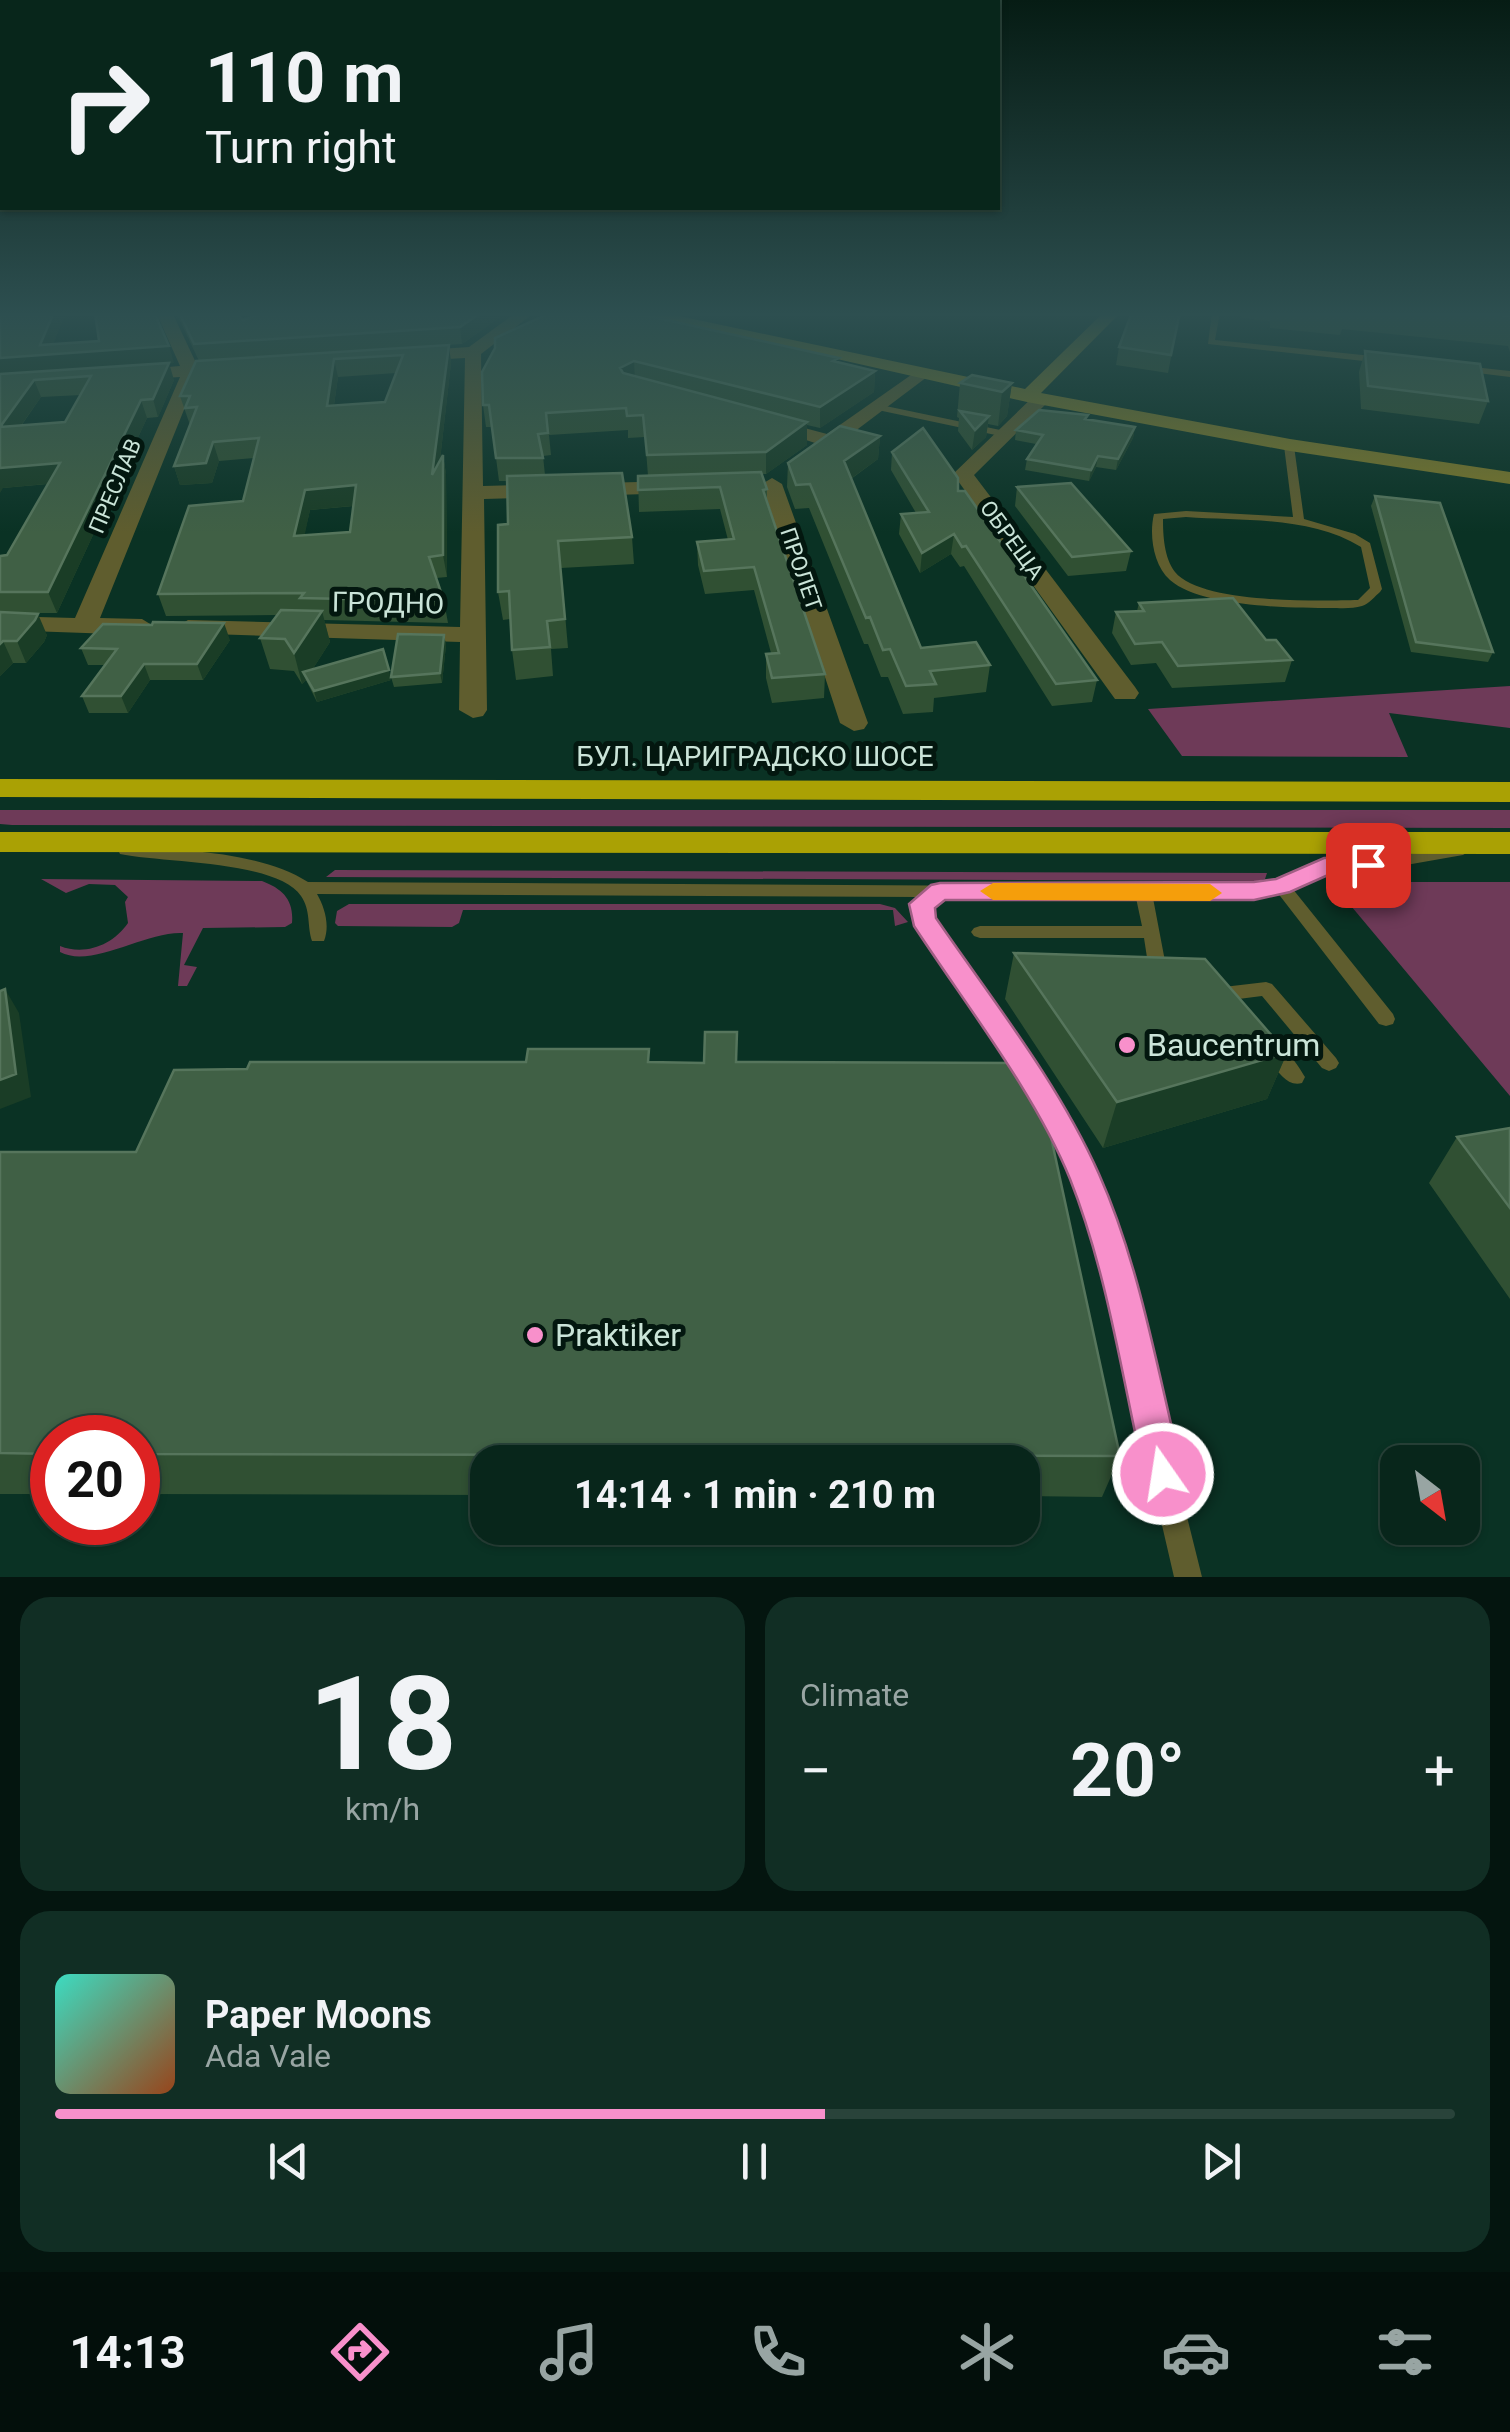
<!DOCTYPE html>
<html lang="en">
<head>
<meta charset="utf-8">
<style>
  :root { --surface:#08261b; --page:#112e24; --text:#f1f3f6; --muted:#98a5a3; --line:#29433a; --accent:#f890cb }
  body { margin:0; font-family:Roboto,sans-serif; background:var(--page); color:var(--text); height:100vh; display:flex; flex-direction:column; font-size:38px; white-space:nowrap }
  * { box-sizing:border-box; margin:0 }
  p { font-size:32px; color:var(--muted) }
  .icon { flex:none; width:55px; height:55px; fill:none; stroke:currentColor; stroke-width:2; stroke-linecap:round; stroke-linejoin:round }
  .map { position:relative; height:1577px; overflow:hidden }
  .details { display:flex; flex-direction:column; gap:20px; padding:20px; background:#04150f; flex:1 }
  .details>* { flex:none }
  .top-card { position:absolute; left:0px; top:0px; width:1000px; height:210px; box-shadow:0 2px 8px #0004,0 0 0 2px var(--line); background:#08261b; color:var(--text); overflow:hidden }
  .needle { width:65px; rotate:149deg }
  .controls { position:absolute; left:1380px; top:1445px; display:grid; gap:20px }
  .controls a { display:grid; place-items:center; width:100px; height:100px; border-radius:20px; background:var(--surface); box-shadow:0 2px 8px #0004,0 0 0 2px var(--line); font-size:50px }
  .speed { position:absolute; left:30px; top:1415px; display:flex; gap:20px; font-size:50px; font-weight:700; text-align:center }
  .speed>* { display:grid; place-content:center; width:130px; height:130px; border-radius:50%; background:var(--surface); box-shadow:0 2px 8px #0004,0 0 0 2px var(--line); line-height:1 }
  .speed .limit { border:15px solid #d22; background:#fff; color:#111 }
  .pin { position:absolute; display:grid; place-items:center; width:85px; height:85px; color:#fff; margin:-42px; border-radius:20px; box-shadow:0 5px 15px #0006 }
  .me { position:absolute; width:110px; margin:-55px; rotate:347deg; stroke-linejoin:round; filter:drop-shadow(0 0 8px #0008) }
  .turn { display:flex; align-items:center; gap:35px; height:210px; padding:0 40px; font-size:45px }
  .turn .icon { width:130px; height:130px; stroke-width:2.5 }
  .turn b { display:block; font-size:70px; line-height:85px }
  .big { font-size:75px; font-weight:700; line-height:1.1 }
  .details .tile { flex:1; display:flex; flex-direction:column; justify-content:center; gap:15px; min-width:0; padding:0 35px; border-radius:30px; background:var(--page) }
  .details .dial { align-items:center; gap:0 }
  .dial b { font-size:130px; line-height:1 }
  .song { display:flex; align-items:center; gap:30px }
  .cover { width:120px; height:120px; border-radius:15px; background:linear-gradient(135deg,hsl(170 70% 55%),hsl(20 70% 35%)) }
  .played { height:10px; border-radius:5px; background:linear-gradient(90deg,var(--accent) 55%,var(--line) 55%) }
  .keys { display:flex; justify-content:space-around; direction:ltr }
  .heat { display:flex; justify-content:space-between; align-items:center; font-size:55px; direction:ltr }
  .details .tiles { flex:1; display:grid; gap:20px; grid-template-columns:1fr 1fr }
  .tile:last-child { grid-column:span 2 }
  .trip { position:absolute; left:470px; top:1445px; width:570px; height:100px; border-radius:30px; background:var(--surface); box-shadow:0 2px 8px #0004,0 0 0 2px var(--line); font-weight:700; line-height:100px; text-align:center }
  .dock { display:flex; height:160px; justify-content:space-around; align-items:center; background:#030f0b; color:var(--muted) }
  .dock .icon { width:70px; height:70px }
  .dock .current { color:var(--accent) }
  .dock b { font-size:45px; color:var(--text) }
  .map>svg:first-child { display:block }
  .green { fill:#6e3a58 }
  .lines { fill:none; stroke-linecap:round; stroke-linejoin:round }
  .lane { fill:#5f5d2e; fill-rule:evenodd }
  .street { fill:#5f5d2e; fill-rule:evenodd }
  .secondary { fill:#7d7829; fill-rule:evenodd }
  .highway { fill:#aaa104; fill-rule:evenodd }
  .wall { fill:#305033; fill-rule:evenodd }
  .shaded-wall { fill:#1a3d26 }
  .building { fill:#406045; stroke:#56755c; stroke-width:2.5; fill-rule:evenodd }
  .route { fill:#f890cb; stroke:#a15e84; stroke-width:2.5 }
  .slow { fill:#f59e0b }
  .poi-dot { fill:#f890cb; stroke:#03170f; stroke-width:4 }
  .labels { text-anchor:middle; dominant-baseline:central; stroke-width:10; stroke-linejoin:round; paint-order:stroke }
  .far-street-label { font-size:22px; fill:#cae4d8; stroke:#03170f }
  .street-label { font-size:28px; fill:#cae4d8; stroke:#03170f }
  .near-poi-label { font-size:32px; fill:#cae4d8; stroke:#03170f; text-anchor:start }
</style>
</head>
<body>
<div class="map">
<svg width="1510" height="1577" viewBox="0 0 1510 1577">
  <rect width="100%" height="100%" fill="#0a3224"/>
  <path class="green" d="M1510 686V728L1389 713 1408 757 1182 756 1148 709Z
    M0 810H1510V828L12 825 0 824Z
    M335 870 1267 873 1265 879 1257 881 326 877Z
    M41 879 262 881C283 889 294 900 292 923L285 927 203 928 184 965 197 967 187 986H178L183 933C145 931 92 969 60 952V946C85 956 113 945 128 923L125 902 128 897 115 885 89 884 66 893Z
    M1331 882H1510V1096Z
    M349 904H880L895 908 908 922 895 926 893 910H463L459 923 452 927 338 926 335 923 337 911Z"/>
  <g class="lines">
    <path class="lane" d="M1212 312H1220L1215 340 1382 357 1386 360 1382 363 1208 344Z
      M1464 366 1510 371V377L1461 371V367Z
      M876 404 1005 431 1010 434 1005 437 873 409V405Z
      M1289 443 1294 446 1304 519 1355 534 1370 543 1382 589 1380 592C1375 596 1369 604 1362 606 1353 609 1340 608 1331 608 1290 608 1200 607 1170 580 1153 565 1149 534 1154 514L1186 511 1293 517 1284 446ZM1186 517C1243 521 1310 516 1361 547L1370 588 1358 600C1318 601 1201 604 1175 572 1164 558 1163 535 1163 519Z
      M126 845C183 851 259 851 308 882L1221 887 1278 881 1324 861 1389 858 1463 845 1471 850 1463 855 1389 868 1326 872 1292 888 1393 1014 1395 1019 1393 1024 1386 1026 1379 1024 1277 892 1221 899 1153 898 1168 977 1165 982 1159 984 1153 982 1150 977 1144 938H980L974 936 971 932 974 928 980 926H1142L1136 898 941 897 931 905V918L1066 1117 1095 1178 1117 1236 1202 1577H1174L1095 1236 1075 1178 1051 1128 915 919 913 909 919 897 317 894C325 908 330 926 324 941H312C307 927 311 910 301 896 277 860 161 863 120 854L118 850Z
      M1266 982 1272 984 1336 1058 1339 1063 1336 1068 1329 1071 1322 1068 1262 996 1215 1002 1209 1000 1206 995 1209 990 1215 988Z
      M1271 1040C1284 1045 1298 1065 1305 1077L1302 1083C1285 1088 1274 1065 1264 1053L1262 1048 1264 1043Z"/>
    <path class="street" d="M156 312H172L197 365 230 363 239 368 230 373 198 375 100 618 142 619 155 627 142 635 0 630V616L75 618 180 377 132 380 123 375 132 370 180 366Z
      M517 312H535L481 354 483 486 679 481 689 487 679 493 484 499 487 710 483 716 473 718 459 710 460 642 179 633 175 628 188 620 460 627 465 358 411 361 403 356 411 351 469 347Z
      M921 368 930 373 927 377 822 456H808L805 452 815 443 758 424 767 418 827 434Z
      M1041 394 1047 395V403L974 475 1135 687 1139 693 1135 699H1115L953 474 1035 395Z
      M772 478 782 484 868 723 864 729 854 731 840 723 762 484Z"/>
    <path class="secondary" d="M629 312H660L1025 389 1104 312H1121L1041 393 1290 439 1510 472V484L1290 451 1027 402Z"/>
    <path class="highway" d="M0 779 1510 782V802L0 797Z
      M0 832H1510V854L0 852Z"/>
  </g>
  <path class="wall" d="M0 312H66L53 344 174 363 156 364 174 380 158 417 147 418 57 613H28L47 635 44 642 26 663H13L0 676V556L7 555 48 484 3 488ZM81 395 65 422 21 426 41 397Z
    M176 312H236L243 320 507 312 462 344 263 357 449 345 451 363 440 460 443 455 446 474 447 577 436 578 444 601 448 623 324 620 330 642 312 670 391 680 317 702 306 680 302 684 294 671 270 669 260 638 278 615 166 616 158 594 243 501 254 458 219 461 212 483 180 485 174 466 190 425 180 396 199 361ZM396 373 385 402 334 405 338 377ZM354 506 350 532 304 535 310 510Z
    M1180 312 1168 373 1116 365 1119 347Z
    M1242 312H1510V352L1508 346 1342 329 1340 335 1270 328V321L1242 318Z
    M495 348 838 362 875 371 874 392 820 428 807 425V445L766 474H762L767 489V502L825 674 824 698 772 703 766 678V654L771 653 754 590 705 594 698 565 697 542 728 540 720 509 639 512 638 476H648L645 437 628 438V430L549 435 551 455 543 456 545 475 632 537 634 564 561 568 568 648 551 649 553 676 516 680 512 650 510 619 503 620 498 592 508 524 507 481H499L492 427H486L483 405Z
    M1365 351 1488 401 1479 424 1361 409 1359 372Z
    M960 383H1012L1007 416 998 426 988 424 986 437 972 450 958 431 959 418 957 417Z
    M1088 415 1087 419 1135 427 1133 438 1116 470 1096 467 1089 481 1025 470 1027 459 1036 444 1015 440 1016 430Z
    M880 436 878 459 851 479 921 648 990 665 986 692 934 698 933 712 903 714 888 677H881L868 644H864L809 508 795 509 787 487 788 463Z
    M892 452 958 491 1097 680 1092 702 1052 706 964 566 960 567 951 554 920 573 899 534 901 514 916 513 891 470Z
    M1017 487 1131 551 1126 571 1068 576 1015 506Z
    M1375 496 1493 652 1488 662 1411 652 1371 506Z
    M1139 603 1266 640 1292 660 1285 682 1172 688 1156 663 1131 665 1112 633 1116 612 1137 611Z
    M444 635 446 645 442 683 394 687 391 677Z
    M230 640 203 680H150L128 713H89L82 696 105 665H88L81 648Z
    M1014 953 1287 1053 1267 1099 1103 1148 1005 999Z
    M650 1062H737L1120 1456 1102 1497 1022 1496V1462H488V1495L138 1494V1438H52V1494H0V1152H136L247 1069Z
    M1510 1128V1299L1429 1183 1457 1137Z"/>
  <path class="shaded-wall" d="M54 312H66L49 354 169 346 174 363 0 375V358L40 345Z
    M482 312H507L462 344 460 327Z
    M449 345 451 363 436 495 432 475Z
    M334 359 338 377 331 424 327 406Z
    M634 361 635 381 621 389 620 368Z
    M169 363 174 380 158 417 153 399Z
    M875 371 874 392 820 428V407Z
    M34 380 41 397 7 445 0 427Z
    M1012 383 1007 416 998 426 1002 392Z
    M141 400 147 418 57 613 48 592Z
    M989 416 986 437 972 450 975 430Z
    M807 422V445L766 474V452Z
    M1135 427 1133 438 1116 470 1118 459Z
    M880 436 878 459 842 485 844 461Z
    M213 442 219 461 212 483 180 485 174 466Z
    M443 455 446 474 447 577 443 555Z
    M1098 456 1096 467 1089 481 1091 470Z
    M60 463 67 482 3 488 0 493V468Z
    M356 485 361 505 310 510 300 557 294 536 305 490Z
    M954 534 951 554 920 573 922 553Z
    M322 611 330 642 307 678 303 672 306 680 302 684 294 653Z
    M38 614 47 635 44 642 26 663 17 641Z
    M224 623 230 640 203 680 197 664Z
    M444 635 446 645 442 683 440 673Z
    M3 641 13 663 0 676V644Z
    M144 664 150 680 128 713 121 696Z
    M389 670 391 680 317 702 314 691Z
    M5 989 19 1013 31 1097 0 1109V1080Z
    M1287 1053 1267 1099 1103 1148 1117 1102Z"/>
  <path class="building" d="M0 312H54L40 345 99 341 95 312H154L169 346 0 358Z
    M179 312H236L243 320 266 312H482L460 327 194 344Z
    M552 312H630L839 358 833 361 875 371 820 407 634 361 620 368 623 373 807 422 766 452 647 455 643 415 627 416 626 408 546 413 548 433 538 434 543 458H496L489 405H483L482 372 495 348V338Z
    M1132 312H1180L1171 355 1119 347Z
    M1471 312H1510V316Z
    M449 345 432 475 443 455V555L429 557 444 601 300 598 304 593 158 594 189 506 243 501 259 438 213 442 206 463 174 466 197 407 185 408 190 396H180L196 361ZM403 355 385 402 327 406 334 359ZM356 485 350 532 294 536 305 490Z
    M1365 351 1480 364 1488 401 1368 386Z
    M169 363 153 399 141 400 48 592H0V556L7 555 60 463 0 468V374ZM91 376 65 422 0 427 34 380Z
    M972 375 1012 383 1002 392 960 383Z
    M1039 410 1088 415 1085 419 1135 427 1118 459 1098 456 1091 470 1027 459 1043 435 1016 430Z
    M960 411 989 416 975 430Z
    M840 426 880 436 844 461 921 648 976 642 990 665 930 671 936 684 906 686 890 649 883 650 870 617 866 618 810 484 796 485 788 463Z
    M923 428 958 478V491H965L1097 680 1056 684 966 546 962 547 954 534 922 553 901 514 929 512 892 452Z
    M761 472 767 489 763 490 825 674 772 678 766 654 779 653 754 567 704 571 697 542 734 539 720 487 638 490V476Z
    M622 473 632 537 558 541 565 619 547 621 550 647 512 650 509 591 498 592V525L508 524 507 476Z
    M1071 483 1131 551 1072 557 1017 487Z
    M1375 496 1440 503 1493 652 1416 642Z
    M1233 598 1266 640H1276L1292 660 1178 666 1162 642 1135 644 1116 612 1144 611 1139 603Z
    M281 610 322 611 294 653 285 639 260 638Z
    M0 612 38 614 35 620 17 641H3L0 644Z
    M153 622 224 623 197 664H144L121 696H82L117 649 81 648 103 624 152 625Z
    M398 634 444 635 440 673 391 677Z
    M383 649 389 670 314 691 303 672Z
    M1014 953 1205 959 1287 1053 1117 1102Z
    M5 989 16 1074 0 1080V991Z
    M705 1032H737L736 1062 1035 1063 1120 1456 138 1454V1438H52V1454L0 1453V1152H136L174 1070 247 1069 250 1062H526L528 1049H649L648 1062 704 1063Z
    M1510 1128V1208L1457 1137Z"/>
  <linearGradient id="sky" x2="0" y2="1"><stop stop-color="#061c14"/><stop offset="0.59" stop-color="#2d4f50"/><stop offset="1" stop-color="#2d4f50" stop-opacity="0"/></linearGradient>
  <rect width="1510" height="533" fill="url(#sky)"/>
  <path class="route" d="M1368 857 1381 865 1377 871 1328 875 1290 892 1254 900H945L935 908 936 918C993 1001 1058 1082 1099 1174 1141 1268 1158 1375 1183 1474L1177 1488 1163 1494 1150 1488 1144 1474C1122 1377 1107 1272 1070 1179 1035 1093 965 1004 914 926L909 904 931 885 940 883 1254 882 1276 879 1324 858Z"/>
  <path class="slow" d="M993 883 1210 884 1222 893 1210 901 993 900 980 891Z"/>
  <g class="poi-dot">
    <circle cx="1127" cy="1045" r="10"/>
    <circle cx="535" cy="1335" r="10"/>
  </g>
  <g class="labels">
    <g class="far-street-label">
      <text transform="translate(115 486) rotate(-67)">ПРЕСЛАВ</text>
      <text transform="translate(1012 540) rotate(54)">ОБРЕЩА</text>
      <text transform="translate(801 569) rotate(71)">ПРОЛЕТ</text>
    </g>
    <g class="street-label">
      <text transform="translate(388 603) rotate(1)">ГРОДНО</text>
      <text x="755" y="756">БУЛ. ЦАРИГРАДСКО ШОСЕ</text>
    </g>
    <g class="near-poi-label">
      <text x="1147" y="1045">Baucentrum</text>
      <text x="555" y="1335">Praktiker</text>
    </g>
  </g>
</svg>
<div class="controls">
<a><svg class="needle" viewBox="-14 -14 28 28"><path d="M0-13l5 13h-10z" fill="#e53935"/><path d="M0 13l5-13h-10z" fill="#98a5a3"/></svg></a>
</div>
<div class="speed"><div class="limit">20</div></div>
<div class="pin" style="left:1368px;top:865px;background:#d93025"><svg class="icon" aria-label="arrive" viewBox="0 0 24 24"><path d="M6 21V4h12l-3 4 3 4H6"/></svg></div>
<svg class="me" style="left:1163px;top:1474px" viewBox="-20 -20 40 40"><circle r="17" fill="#f890cb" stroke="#fff" stroke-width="3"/><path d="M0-11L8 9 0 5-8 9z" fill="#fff"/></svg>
<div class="trip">14:14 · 1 min · 210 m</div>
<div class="top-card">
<div class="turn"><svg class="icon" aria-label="right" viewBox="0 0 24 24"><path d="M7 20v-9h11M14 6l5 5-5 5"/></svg><div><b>110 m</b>Turn right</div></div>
</div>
</div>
<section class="details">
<div class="tiles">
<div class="tile dial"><b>18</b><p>km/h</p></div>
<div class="tile"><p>Climate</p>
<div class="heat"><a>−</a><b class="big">20°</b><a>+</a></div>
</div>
<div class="tile">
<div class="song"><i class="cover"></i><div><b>Paper Moons</b><p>Ada Vale</p></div></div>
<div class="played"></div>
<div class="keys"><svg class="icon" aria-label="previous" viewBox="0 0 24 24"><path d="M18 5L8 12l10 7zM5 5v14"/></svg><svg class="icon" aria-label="pause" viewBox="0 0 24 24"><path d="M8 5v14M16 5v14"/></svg><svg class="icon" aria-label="next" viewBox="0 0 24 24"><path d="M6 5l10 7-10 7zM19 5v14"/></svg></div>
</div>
</div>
</section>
<nav class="dock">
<b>14:13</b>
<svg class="icon current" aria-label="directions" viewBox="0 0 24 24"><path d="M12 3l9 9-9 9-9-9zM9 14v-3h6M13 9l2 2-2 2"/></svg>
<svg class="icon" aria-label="music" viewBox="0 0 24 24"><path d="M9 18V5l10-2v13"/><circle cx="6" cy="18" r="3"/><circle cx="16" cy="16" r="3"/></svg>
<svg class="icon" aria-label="phone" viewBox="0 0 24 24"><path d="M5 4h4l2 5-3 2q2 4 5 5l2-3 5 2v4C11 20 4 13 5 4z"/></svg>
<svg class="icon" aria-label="climate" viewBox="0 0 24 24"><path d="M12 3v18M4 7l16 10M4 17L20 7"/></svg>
<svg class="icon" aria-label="car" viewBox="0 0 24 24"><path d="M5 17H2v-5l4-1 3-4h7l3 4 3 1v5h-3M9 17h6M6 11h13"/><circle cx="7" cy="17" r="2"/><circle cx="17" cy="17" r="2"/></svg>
<svg class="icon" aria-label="filters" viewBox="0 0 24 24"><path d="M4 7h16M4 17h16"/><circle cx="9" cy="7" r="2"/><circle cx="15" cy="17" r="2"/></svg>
</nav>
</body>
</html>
